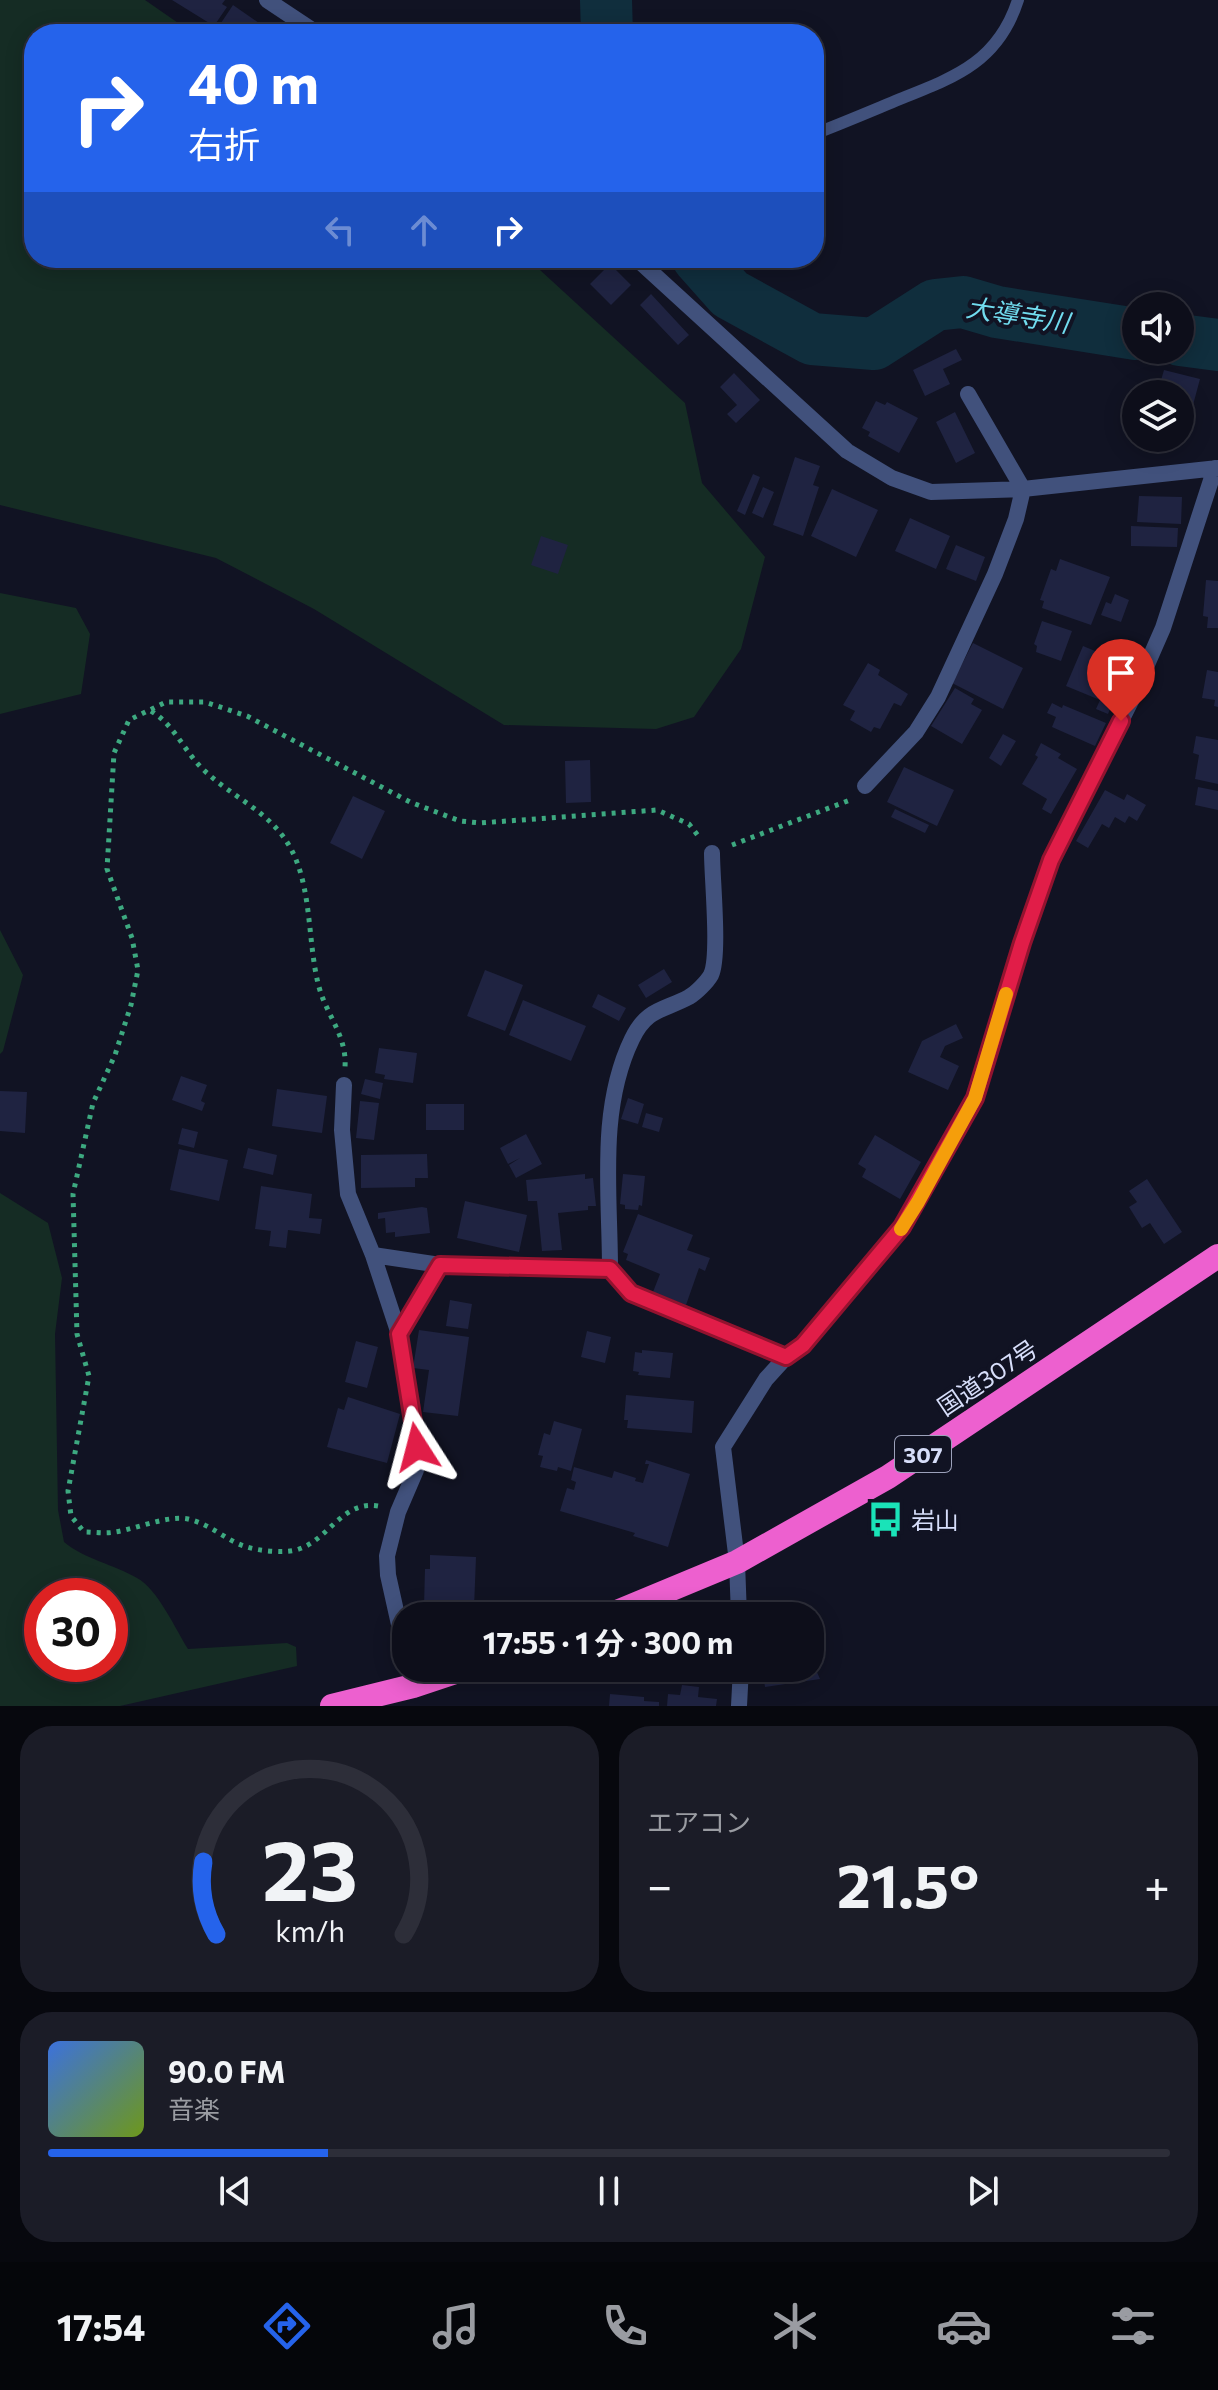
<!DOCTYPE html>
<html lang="ja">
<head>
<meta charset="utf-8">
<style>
  :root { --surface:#0d0e1a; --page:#1b1c27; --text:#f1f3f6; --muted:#9a9ca2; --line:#2d2e39; --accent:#2563eb }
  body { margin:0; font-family:Commissioner,"Noto Sans JP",sans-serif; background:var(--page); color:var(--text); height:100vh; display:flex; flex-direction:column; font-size:30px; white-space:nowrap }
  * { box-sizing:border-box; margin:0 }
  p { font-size:26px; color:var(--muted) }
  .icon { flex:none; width:44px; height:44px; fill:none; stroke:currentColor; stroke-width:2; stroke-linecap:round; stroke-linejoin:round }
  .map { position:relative; height:1706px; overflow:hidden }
  .panel { display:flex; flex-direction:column; gap:20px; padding:20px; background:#07080e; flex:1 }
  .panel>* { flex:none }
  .banner { position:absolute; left:24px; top:24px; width:800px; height:244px; border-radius:32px; box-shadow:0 4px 20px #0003,0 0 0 2px var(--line); background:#2563eb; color:#fff; overflow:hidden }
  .buttons { position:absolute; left:1122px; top:292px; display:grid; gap:16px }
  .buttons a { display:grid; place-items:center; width:72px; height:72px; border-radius:50%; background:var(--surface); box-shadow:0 4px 20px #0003,0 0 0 2px var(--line); font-size:40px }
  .speed { position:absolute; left:24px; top:1578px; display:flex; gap:16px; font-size:40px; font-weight:700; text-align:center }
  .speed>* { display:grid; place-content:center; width:104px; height:104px; border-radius:50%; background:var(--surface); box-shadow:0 4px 20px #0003,0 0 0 2px var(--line); line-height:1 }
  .speed .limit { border:12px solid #d22; background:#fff; color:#111 }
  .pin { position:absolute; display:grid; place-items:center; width:68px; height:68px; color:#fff; margin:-82px -34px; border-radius:50% 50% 50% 0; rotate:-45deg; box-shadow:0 0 8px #0007 }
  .pin .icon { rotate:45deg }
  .me { position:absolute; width:88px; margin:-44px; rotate:351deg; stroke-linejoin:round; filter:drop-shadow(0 0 6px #0008) }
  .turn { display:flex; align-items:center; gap:28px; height:168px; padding:0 32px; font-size:36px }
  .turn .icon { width:104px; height:104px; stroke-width:2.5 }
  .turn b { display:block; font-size:56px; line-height:68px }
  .lanes { display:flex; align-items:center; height:76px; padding:0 32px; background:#0003; justify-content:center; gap:40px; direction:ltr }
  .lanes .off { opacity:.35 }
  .big { font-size:60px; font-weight:700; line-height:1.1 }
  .panel .tile { flex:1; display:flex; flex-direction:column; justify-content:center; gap:12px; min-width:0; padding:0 28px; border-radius:32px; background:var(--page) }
  .panel .dial { align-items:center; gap:0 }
  .dial svg { height:208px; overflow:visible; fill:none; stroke:var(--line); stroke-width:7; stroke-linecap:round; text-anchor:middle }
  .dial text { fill:var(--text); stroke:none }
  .song { display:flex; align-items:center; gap:24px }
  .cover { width:96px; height:96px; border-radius:12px; background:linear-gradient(135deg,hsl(220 70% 55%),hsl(80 70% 35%)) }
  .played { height:8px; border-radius:4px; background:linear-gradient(90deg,var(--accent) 25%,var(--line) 25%) }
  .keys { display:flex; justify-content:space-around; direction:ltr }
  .heat { display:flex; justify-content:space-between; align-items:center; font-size:44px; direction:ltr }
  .panel .tiles { flex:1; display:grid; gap:20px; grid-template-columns:1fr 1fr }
  .tile:last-child { grid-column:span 2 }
  .trip { position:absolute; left:392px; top:1602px; width:432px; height:80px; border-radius:32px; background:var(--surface); box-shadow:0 4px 20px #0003,0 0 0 2px var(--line); font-weight:700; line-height:80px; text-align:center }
  .menu { display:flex; height:128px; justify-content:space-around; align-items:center; background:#05060a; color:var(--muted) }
  .menu .icon { width:56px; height:56px }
  .menu .on { color:var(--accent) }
  .menu b { font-size:36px; color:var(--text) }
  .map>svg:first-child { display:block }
  .green { fill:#152c24; fill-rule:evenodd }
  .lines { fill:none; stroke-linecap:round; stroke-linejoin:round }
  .river { stroke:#102e3d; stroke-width:52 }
  .building { fill:#1f2341 }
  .path { stroke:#3da980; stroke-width:5; stroke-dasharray:4 6; stroke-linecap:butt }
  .lane { stroke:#41517c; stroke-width:12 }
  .street { stroke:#41517c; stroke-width:16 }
  .highway { stroke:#ed60cf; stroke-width:24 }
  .route-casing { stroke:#92132f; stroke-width:20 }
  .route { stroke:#e11d48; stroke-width:14 }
  .slow { stroke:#f59e0b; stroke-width:14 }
  .labels { text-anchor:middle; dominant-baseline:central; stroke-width:8; stroke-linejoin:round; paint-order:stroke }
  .shield { fill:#111323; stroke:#9ca1ba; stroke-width:2 }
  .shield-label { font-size:22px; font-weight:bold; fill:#d7defa }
  .street-label { font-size:24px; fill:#d7defa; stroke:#111323 }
  .poi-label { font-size:24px; fill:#d7defa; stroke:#111323; text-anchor:start }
  .water-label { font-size:26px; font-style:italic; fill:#71dcef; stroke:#111323 }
</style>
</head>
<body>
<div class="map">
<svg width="1218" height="1706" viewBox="0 0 1218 1706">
  <rect width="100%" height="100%" fill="#111323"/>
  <path class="green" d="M0 0H145L194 34H34V258H518L540 270 685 403 702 483 765 557 741 649 694 717 656 729 504 725 314 609 216 558 0 505Z
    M0 593 76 608 90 634 81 694 0 714Z
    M0 930 23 975 3 1051 0 1054Z
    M0 1193 48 1223 62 1278 55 1334 58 1510 64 1542C86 1560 113 1564 137 1578 157 1588 176 1630 188 1649L287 1643 296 1647 297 1666 120 1706H0ZM42 1596H110V1664H42Z"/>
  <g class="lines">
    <path class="river" d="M606 0 607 34
      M698 258 730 294 812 339 874 344 935 305 963 302 997 312 1136 334
      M1180 340 1218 345"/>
  </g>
  <path class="building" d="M172 0H225L222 4 227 7 214 26Z
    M233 5 259 23 251 34H237L221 23Z
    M610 264 631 285 611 305 590 284Z
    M651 294 689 335 678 345 640 305Z
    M956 349 962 360 943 369 950 384 925 396 913 370Z
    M1164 370 1200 379 1186 431 1180 429V394H1157Z
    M734 373 760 400 736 423 727 414 737 405 720 387Z
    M876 401 885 405 887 402 918 418 899 453 868 436 870 432 862 428Z
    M955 412 975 453 956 463 936 422Z
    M795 457 820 466 813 485 819 487 803 536 773 525Z
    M753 474 760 477 745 515 737 511Z
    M763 487 774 492 763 518 752 513Z
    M832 489 878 510 856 557 811 536Z
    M1139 496 1182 497 1181 524 1137 522Z
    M910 518 950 536 936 569 895 551Z
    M1131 526 1178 528 1177 547 1131 546Z
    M541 536 568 545 558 574 531 565Z
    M956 545 985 557 976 581 946 569Z
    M1060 559 1110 577 1091 625 1042 608 1044 601 1040 600 1051 569 1056 571Z
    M1206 580 1218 581V628H1207L1208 617 1203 616Z
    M1115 594 1129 600 1121 622 1101 615 1106 602 1111 604Z
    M1042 621 1072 631 1061 661 1036 652 1037 646 1034 644Z
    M973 643 1023 668 1003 709 952 683Z
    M1083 646 1112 658 1110 662 1127 669 1108 714 1096 709 1100 700 1066 686Z
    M868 663 880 670 878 675 908 694 901 706 894 703 880 729 874 727 871 732 850 720 855 711 843 705Z
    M1207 670 1218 672V707L1214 706 1215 700 1202 698Z
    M955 688 974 699 971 704 982 710 962 744 931 726Z
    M1052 703 1062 708 1063 705 1106 723 1095 746 1052 727 1056 717 1047 713Z
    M1003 734 1016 741 1001 766 989 758Z
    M1196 736 1218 740V784L1195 779 1199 755 1193 753Z
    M1041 743 1061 754 1058 758 1077 769 1051 814 1042 809 1047 799 1022 784 1038 757 1035 755Z
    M590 760 591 802 566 803 565 761Z
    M904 767 954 790 937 826 887 802Z
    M1198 787 1218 791V810L1195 805Z
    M1105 790 1124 800 1127 794 1146 805 1137 821 1129 816 1125 823 1115 817 1109 828 1102 824 1088 848 1076 841Z
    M353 796 385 811 362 859 330 843Z
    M895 809 929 825 925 833 891 817Z
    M664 969 672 982 646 998 638 985Z
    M485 970 523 985 505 1031 467 1016Z
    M598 994 626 1008 619 1021 592 1007Z
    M523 1000 586 1026 571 1061 509 1035Z
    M956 1024 963 1038 945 1046 940 1057 959 1066 948 1090 908 1072 922 1041Z
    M379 1048 417 1053 413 1083 384 1079 385 1075 375 1073Z
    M181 1076 207 1085 201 1101 205 1103 202 1111 172 1100Z
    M365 1079 383 1083 380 1099 361 1094Z
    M277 1089 327 1096 322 1133 272 1126Z
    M0 1091 27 1092 25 1133 0 1131Z
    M628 1098 644 1104 638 1124 621 1119Z
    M360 1101 379 1103 374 1140 356 1138Z
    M426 1104H464V1130H426Z
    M646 1113 663 1118 659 1132 642 1127Z
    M182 1128 198 1132 194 1148 178 1144Z
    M526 1134 542 1164 516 1178 509 1165 520 1158 508 1164 500 1148Z
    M875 1135 921 1162 900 1199 862 1177 866 1169 858 1164Z
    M248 1148 277 1155 273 1175 243 1168Z
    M179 1149 228 1160 219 1201 170 1190Z
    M427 1154 428 1178H415V1187L361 1188V1155Z
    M585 1174V1179L593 1178 596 1206H588V1210L558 1213 562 1250 542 1251 537 1201H528L526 1180Z
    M623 1174 645 1176 642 1206 639 1205 638 1210 625 1209V1205L620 1204Z
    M1147 1179 1182 1232 1164 1244 1150 1223 1142 1228 1129 1207 1137 1202 1129 1191Z
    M261 1186 312 1194 309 1218 322 1219 320 1234 288 1230 286 1248 269 1246 271 1231 255 1229Z
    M465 1201 527 1215 519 1252 457 1238Z
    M422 1207 427 1208 430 1233 395 1237V1232L386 1233 385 1218 378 1219V1213Z
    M638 1214 693 1235 687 1250 710 1258 705 1271 699 1268 686 1305 653 1292 660 1274 626 1260 628 1254 623 1252Z
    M450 1300 472 1304 468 1329 446 1326Z
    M419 1330 469 1337 458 1416 423 1412 429 1370 413 1368Z
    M587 1331 611 1337 605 1363 581 1357Z
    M356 1341 378 1347 367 1388 345 1382Z
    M642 1350 673 1353 670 1378 638 1375 639 1372 633 1371 635 1352 642 1353Z
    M626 1395 694 1401 692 1433 627 1428 628 1420H624Z
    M348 1397 400 1414 387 1463 327 1447 338 1408 344 1410Z
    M554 1421 582 1429 571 1471 558 1467 557 1471 540 1467 543 1456 538 1455 544 1433 550 1435Z
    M646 1460 690 1474 668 1547 633 1536 635 1533 560 1511 567 1488 574 1490 576 1482 571 1480 574 1467 612 1478 614 1471 636 1478 635 1481 643 1483 649 1464H645Z
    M430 1555 476 1557 474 1608 424 1606 425 1569H430Z
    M810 1656 820 1679 765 1687 762 1668H810Z
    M682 1685 699 1687 698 1697 717 1699 716 1706H667L668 1694 680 1695Z
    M610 1694 644 1697V1701L659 1702V1706H609Z"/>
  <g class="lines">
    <path class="path" d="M151 711C176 726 185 754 207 773 231 795 262 809 282 835 314 876 306 939 319 987 327 1016 347 1036 345 1067
      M732 845 850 800
      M378 1506C343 1500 329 1539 299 1549 286 1554 257 1551 244 1546 226 1540 210 1524 188 1519 167 1515 136 1529 115 1532 105 1534 94 1532 84 1532L71 1516 68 1491 89 1376 77 1334 73 1194 93 1103 115 1055 131 1005 138 970 132 938 107 869 114 753 129 720 166 702H205L247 716 410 802 460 821 480 823 657 810 689 824 699 837"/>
    <path class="lane" d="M814 134C843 123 871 111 900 99 955 77 998 62 1018 0"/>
    <path class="street" d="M267 0 318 34
      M636 258 847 451 892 478 931 492 1023 489 1218 468
      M865 786 916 732 938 697 995 574 1016 519 1023 489 968 394
      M344 1085 342 1130 348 1194 373 1255
      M610 1269C610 1193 598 1109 632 1039 647 1008 663 1011 689 997 696 993 707 982 711 975 720 956 712 879 712 853
      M399 1334 440 1265
      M739 1616 737 1562 723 1447 766 1379 786 1357 803 1345 902 1227 975 1098 1022 943 1051 860 1131 701 1163 628 1215 468
      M406 1656 388 1575 387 1556 398 1512 416 1470 417 1447 399 1334 373 1255 440 1265 610 1269 631 1293 786 1357
      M409 1668 413 1686
      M739 1706 741 1668"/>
    <path class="highway" d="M607 1616 737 1562 888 1477 1218 1256
      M332 1706 413 1686 467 1668"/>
  </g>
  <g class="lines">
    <defs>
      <path id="route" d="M417 1447 399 1334 440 1265 610 1269 631 1293 786 1357 803 1345 902 1227 975 1098 1022 943 1051 860 1121 721"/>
    </defs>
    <use href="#route" class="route-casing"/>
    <use href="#route" class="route"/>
    <path class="slow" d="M901 1229 918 1202 975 1098 1006 994"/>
  </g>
  <defs>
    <symbol id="bus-bare" viewBox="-9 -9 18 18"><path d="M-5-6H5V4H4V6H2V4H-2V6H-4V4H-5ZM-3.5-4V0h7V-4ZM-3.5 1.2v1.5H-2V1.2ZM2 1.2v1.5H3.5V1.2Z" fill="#1ae3b8" stroke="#111323" stroke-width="2.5" paint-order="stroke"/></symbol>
  </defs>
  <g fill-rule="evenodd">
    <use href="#bus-bare" x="860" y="1494" width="51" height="51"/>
  </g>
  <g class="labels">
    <rect class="shield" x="895" y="1436" width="56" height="36" rx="6"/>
    <g class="shield-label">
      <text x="923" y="1454">307</text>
    </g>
    <g class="street-label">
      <text transform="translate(987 1377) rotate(-34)">国道307号</text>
    </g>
    <g class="poi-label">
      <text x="911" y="1519">岩山</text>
    </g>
    <g class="water-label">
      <text transform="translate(1018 314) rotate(9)">大導寺川</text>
    </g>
  </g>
</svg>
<div class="buttons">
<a><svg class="icon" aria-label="sound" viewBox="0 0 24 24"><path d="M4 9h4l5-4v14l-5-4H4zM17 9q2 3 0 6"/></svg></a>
<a><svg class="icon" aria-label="layers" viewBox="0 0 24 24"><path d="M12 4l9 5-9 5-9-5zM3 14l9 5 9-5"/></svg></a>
</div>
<div class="speed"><div class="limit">30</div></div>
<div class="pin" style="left:1121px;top:721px;background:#d93025"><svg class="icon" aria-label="arrive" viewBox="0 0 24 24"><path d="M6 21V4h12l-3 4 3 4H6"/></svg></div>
<svg class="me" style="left:417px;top:1447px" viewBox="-20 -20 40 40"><path d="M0-17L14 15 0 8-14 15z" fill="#e11d48" stroke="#fff" stroke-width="4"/></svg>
<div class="trip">17:55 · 1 分 · 300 m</div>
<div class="banner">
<div class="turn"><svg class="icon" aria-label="right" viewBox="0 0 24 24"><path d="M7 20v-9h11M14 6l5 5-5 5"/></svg><div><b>40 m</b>右折</div></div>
<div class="lanes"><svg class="icon off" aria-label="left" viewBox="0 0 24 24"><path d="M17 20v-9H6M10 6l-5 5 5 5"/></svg><svg class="icon off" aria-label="ahead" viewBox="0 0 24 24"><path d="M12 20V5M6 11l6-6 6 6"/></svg><svg class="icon" aria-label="right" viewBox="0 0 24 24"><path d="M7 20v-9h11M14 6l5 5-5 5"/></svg></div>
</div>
</div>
<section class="panel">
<div class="tiles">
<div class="tile dial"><svg viewBox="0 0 100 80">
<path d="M14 69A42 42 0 1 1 86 69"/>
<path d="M14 69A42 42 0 0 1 9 41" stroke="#2563eb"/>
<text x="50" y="56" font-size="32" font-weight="700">23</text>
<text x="50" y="72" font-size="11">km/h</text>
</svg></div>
<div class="tile"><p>エアコン</p>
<div class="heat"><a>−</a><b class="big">21.5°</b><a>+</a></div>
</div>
<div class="tile">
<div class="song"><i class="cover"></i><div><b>90.0 FM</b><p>音楽</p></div></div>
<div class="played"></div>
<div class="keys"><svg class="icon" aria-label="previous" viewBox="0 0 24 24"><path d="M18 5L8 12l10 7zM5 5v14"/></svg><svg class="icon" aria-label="pause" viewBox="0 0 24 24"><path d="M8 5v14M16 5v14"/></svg><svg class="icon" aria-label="next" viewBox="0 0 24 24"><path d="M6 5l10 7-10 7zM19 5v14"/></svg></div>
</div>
</div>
</section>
<nav class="menu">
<b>17:54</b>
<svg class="icon on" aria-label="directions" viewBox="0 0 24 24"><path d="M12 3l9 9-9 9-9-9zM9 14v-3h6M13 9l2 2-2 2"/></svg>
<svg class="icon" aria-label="music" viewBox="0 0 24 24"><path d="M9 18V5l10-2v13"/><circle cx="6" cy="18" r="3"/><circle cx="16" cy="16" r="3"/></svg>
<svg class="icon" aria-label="phone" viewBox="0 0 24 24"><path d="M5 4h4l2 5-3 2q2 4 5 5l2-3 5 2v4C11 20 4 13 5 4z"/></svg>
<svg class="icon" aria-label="climate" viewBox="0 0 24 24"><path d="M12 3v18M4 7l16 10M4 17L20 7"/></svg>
<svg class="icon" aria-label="car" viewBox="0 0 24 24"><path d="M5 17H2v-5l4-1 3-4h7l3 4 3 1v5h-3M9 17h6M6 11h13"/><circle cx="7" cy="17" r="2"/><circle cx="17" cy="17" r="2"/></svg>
<svg class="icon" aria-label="filters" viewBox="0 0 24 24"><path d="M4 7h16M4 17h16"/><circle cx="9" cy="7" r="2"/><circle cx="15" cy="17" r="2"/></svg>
</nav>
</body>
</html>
